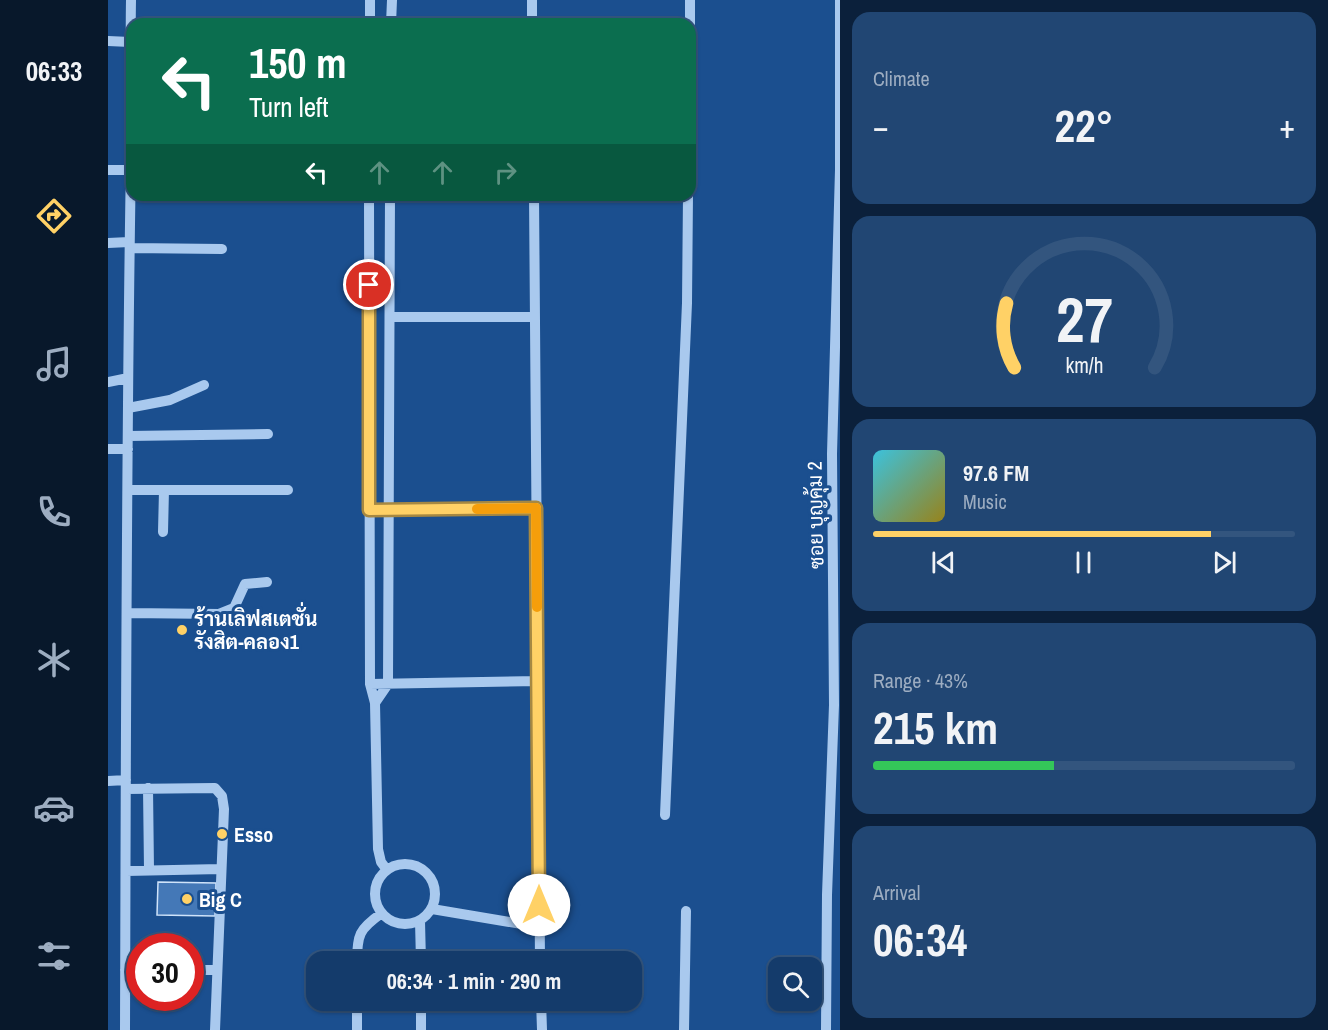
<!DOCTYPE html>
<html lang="en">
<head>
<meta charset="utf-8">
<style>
  :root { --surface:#143b6b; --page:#214673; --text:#f1f3f6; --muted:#9dadc1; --line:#33557e; --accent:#ffd166 }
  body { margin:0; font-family:"Archivo Narrow",Sarabun,sans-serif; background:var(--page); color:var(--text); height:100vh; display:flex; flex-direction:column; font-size:22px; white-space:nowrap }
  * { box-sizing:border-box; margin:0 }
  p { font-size:20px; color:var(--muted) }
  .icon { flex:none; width:33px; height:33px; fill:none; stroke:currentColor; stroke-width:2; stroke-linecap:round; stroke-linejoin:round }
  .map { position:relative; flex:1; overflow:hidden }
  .drawer { display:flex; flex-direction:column; gap:12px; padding:12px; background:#0b203b; width:488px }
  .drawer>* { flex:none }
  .hud { position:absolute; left:18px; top:18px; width:570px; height:183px; border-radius:18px; box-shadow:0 2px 4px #0004,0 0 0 2px var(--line); background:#0b6e4f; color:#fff; overflow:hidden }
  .buttons { position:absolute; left:660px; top:957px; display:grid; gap:12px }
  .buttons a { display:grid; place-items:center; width:54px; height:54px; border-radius:12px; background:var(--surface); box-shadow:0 2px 4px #0004,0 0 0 2px var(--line); font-size:30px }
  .speed { position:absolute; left:18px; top:933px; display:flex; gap:12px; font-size:30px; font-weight:700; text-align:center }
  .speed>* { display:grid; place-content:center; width:78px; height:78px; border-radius:50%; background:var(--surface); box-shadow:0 2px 4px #0004,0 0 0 2px var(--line); line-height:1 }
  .speed .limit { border:9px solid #d22; background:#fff; color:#111 }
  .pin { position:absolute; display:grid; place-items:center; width:51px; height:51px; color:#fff; margin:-26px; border:3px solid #fff; border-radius:50%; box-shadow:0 2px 6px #0007 }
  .me { position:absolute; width:66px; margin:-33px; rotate:0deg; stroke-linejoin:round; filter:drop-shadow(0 0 4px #0008) }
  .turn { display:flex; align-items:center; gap:21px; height:126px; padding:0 24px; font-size:27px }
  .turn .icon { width:78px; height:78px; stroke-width:2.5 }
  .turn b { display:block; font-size:42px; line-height:51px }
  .lanes { display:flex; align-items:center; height:57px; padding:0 24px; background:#0003; justify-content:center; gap:30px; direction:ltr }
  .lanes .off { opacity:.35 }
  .big { font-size:45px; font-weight:800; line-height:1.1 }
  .drawer .card { flex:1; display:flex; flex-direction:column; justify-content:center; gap:9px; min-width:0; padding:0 21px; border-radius:18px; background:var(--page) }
  .drawer .dial { align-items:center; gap:0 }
  .dial svg { height:156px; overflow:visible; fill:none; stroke:var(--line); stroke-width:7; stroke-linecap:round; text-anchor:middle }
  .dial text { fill:var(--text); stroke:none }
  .song { display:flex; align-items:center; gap:18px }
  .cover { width:72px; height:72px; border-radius:9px; background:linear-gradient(135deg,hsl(190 70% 55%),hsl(50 70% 35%)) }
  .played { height:6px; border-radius:3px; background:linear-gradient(90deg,var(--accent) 80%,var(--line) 80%) }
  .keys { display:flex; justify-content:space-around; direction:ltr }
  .heat { display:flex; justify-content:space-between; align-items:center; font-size:33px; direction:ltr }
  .charge { height:9px; border-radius:4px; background:linear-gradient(90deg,#34c759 43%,var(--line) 0) }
  .trip { position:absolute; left:198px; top:951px; width:336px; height:60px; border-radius:18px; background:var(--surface); box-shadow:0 2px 4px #0004,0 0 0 2px var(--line); font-weight:800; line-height:60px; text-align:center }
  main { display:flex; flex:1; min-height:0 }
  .dock { display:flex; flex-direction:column; width:108px; justify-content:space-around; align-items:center; background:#08182b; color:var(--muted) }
  .dock .icon { width:42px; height:42px }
  .dock .selected { color:var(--accent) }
  .dock b { font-size:27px; color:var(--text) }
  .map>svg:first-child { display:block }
  .building { fill:#4478b7; stroke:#cfe3fa; stroke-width:1.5 }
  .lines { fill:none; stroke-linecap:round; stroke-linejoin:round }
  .minor { stroke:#a9c9ee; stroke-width:10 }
  .route-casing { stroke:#a68842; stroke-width:15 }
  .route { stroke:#ffd166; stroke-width:10 }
  .slow { stroke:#f59e0b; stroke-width:10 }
  .poi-dot { fill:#ffd166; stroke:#1b4f8f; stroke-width:2 }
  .labels { text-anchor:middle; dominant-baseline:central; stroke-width:6; stroke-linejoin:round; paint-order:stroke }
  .street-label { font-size:20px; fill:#fff; stroke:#1b4f8f }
  .poi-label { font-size:20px; font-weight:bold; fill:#fff; stroke:#1b4f8f; text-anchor:start }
</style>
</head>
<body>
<main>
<nav class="dock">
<b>06:33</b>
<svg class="icon selected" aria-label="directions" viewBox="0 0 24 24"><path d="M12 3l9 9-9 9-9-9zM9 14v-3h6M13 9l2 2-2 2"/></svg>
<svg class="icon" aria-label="music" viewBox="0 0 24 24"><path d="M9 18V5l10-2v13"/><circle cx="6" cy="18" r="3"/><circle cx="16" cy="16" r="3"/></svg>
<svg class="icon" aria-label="phone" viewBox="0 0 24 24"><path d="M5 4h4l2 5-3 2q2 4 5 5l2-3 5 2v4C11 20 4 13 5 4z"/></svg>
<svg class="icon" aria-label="climate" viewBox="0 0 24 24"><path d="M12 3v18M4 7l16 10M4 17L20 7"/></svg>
<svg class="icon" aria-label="car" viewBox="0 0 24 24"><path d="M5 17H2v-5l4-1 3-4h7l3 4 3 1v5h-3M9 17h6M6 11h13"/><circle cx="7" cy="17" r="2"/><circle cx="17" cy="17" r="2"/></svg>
<svg class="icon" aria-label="filters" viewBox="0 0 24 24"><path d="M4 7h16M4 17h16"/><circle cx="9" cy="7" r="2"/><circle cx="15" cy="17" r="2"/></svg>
</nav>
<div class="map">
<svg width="733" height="1030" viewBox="0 0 733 1030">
  <rect width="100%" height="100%" fill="#1b4f8f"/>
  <path class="building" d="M50 882 108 883 107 916 49 915Z"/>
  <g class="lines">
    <path class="minor" d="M424 0V24
      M262 24V0
      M283 24 284 0
      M582 24V0
      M0 41 22 42
      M0 170H23
      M261 195 262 684 267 703 270 849 273 862 279 870
      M426 195 432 962
      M0 243 21 242
      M22 248 114 249
      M282 317H427
      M0 382 20 378
      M20 408 62 400 96 385
      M20 436 160 434
      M0 449H20
      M21 490H180
      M261 510 428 508
      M55 532 56 490
      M20 613 111 614 126 608 137 584 159 582
      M262 684 430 681
      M267 703 280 684 282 195
      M0 781 18 780
      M40 788 41 870
      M18 789 107 788 114 796 116 809 107 1030
      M557 815 579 303 580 195
      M267 894a30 30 0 1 1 60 0a30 30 0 1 1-60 0Z
      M18 871 113 869
      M324 909 431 927
      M312 921 313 962
      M249 962C249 935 251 929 274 913
      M17 970H32
      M82 970H109
      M313 1000V1030
      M433 1000 434 1030
      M17 1030C18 740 18 450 23 160 24 107 22 54 23 0
      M249 1030V1000
      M576 1030 578 911
      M718 1030 719 895 726 705 724 454 732 170V0"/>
  </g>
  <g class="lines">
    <defs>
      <path id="route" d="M261 285V510L428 508 431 905"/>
    </defs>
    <use href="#route" class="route-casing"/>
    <use href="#route" class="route"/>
    <path class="slow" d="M369 509 428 508 429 607"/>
  </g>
  <g class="poi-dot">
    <circle cx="74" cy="630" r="6"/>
    <circle cx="114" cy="834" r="6"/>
    <circle cx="79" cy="899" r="6"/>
  </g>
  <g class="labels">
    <g class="street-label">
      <text transform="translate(707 515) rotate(-91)">ซอย บุญคุ้ม 2</text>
    </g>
    <g class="poi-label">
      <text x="86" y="618">ร้านเลิฟสเตชั่น<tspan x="86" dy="23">รังสิต-คลอง1</tspan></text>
      <text x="126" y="834">Esso</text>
      <text x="91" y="899">Big C</text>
    </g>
  </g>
</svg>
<div class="buttons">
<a><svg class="icon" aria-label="search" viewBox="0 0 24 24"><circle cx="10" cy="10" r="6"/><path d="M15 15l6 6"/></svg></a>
</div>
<div class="speed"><div class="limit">30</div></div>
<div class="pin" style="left:261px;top:285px;background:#d93025"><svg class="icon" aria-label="arrive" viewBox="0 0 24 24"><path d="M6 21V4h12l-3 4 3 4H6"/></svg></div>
<svg class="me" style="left:431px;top:905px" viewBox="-20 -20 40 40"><circle r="19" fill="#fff"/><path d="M0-13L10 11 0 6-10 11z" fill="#ffd166"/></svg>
<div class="trip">06:34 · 1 min · 290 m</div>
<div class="hud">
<div class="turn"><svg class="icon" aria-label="left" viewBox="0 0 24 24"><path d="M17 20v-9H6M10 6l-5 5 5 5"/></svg><div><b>150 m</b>Turn left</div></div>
<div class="lanes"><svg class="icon" aria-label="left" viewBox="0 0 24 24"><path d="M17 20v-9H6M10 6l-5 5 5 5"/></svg><svg class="icon off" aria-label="ahead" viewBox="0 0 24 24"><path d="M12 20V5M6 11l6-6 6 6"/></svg><svg class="icon off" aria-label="ahead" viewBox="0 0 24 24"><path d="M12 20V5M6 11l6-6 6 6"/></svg><svg class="icon off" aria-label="right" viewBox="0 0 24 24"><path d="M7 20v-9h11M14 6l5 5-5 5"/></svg></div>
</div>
</div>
<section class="drawer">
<div class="card"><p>Climate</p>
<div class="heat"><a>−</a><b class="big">22°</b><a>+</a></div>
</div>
<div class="card dial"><svg viewBox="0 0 100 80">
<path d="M14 69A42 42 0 1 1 86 69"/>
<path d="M14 69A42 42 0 0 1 10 36" stroke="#ffd166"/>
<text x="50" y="56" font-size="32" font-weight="700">27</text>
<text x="50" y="72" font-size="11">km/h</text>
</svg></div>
<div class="card">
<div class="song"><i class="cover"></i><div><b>97.6 FM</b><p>Music</p></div></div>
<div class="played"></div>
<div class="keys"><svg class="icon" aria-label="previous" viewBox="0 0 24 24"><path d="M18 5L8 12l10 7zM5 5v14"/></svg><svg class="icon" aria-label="pause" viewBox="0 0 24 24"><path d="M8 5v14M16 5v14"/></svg><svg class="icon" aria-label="next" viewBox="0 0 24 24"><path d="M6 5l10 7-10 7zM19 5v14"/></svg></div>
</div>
<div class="card"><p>Range · 43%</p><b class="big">215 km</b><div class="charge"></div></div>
<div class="card"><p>Arrival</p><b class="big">06:34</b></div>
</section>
</main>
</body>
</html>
